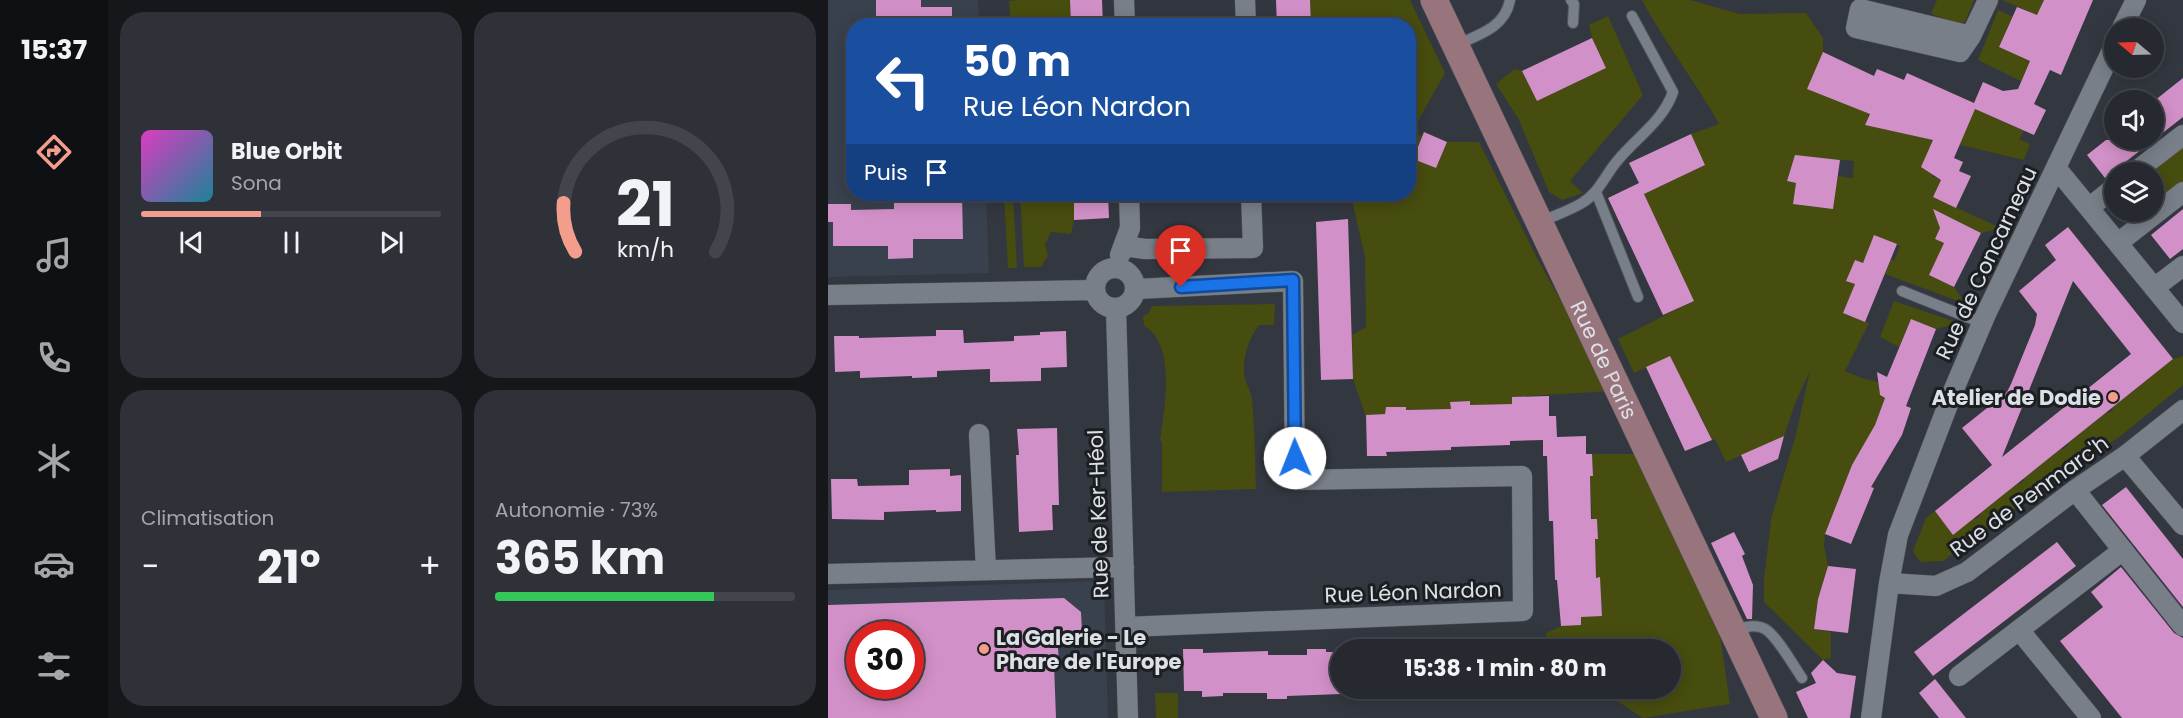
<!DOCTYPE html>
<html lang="fr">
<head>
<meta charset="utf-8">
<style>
  :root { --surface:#26292f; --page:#2e3137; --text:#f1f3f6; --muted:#a4a6aa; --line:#42454b; --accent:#f59d8d }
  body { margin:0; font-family:Poppins,sans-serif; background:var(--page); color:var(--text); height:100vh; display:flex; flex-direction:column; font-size:22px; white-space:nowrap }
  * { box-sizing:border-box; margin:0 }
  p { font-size:20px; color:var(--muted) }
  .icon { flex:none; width:33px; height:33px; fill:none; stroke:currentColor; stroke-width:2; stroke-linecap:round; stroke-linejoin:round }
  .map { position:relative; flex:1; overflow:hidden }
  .panel { display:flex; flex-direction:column; gap:12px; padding:12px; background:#15171a; width:720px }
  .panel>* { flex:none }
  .banner { position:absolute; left:18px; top:18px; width:570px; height:183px; border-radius:24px; box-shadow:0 3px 15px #0003,0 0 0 2px var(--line); background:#1a4fa0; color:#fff; overflow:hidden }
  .needle { width:39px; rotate:289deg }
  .buttons { position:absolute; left:1276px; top:18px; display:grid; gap:12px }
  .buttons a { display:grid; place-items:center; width:60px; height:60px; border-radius:50%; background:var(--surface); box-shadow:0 3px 15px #0003,0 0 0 2px var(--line); font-size:30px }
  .speed { position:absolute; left:18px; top:621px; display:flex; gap:12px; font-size:30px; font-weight:700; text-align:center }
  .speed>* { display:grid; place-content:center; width:78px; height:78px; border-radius:50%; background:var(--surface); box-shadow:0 3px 15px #0003,0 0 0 2px var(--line); line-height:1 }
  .speed .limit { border:9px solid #d22; background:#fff; color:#111 }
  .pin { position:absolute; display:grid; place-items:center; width:51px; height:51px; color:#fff; margin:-62px -26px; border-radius:50% 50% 50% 0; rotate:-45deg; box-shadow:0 0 6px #0007 }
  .pin .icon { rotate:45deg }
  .me { position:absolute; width:66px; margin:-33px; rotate:359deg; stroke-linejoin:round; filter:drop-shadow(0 0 4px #0008) }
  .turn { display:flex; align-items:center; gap:21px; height:126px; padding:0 18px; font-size:27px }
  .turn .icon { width:78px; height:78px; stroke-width:2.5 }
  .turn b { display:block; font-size:42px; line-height:51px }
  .then { display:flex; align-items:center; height:57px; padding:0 18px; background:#0003; gap:12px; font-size:22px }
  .big { font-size:45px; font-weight:700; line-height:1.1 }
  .panel .card { flex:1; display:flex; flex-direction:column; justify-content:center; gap:9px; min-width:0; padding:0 21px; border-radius:24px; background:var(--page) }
  .panel .dial { align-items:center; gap:0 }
  .dial svg { height:156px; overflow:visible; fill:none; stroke:var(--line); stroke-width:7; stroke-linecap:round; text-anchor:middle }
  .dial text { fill:var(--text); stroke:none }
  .song { display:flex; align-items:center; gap:18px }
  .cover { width:72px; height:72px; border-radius:9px; background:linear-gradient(135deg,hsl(310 70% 55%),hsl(190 70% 35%)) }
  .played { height:6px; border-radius:3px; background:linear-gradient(90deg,var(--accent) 40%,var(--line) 40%) }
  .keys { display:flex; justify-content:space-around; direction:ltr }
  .heat { display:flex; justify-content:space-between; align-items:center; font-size:33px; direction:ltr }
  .charge { height:9px; border-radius:4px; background:linear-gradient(90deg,#34c759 73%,var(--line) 0) }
  .panel .tiles { flex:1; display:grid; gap:12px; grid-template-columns:repeat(2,1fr) }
  .trip { position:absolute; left:502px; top:639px; width:351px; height:60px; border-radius:30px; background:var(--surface); box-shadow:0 3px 15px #0003,0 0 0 2px var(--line); font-weight:700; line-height:60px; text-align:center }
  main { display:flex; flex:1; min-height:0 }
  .dock { display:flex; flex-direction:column; width:108px; justify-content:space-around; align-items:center; background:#0f1013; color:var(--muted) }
  .dock .icon { width:42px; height:42px }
  .dock .current { color:var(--accent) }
  .dock b { font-size:27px; color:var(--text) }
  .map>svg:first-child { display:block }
  .built { fill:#39414e; fill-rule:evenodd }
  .green { fill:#474c0f; fill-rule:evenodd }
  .building { fill:#d190c7; fill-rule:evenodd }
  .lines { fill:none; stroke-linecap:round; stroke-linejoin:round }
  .service-casing { stroke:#51555c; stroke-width:12 }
  .minor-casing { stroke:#51555c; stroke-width:21 }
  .secondary-casing { stroke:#51555c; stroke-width:28 }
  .service { stroke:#797f88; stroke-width:10 }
  .minor { stroke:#797f88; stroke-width:20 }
  .secondary { stroke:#98747d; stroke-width:27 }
  .route-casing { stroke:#114b97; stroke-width:15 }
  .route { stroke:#1a73e8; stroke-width:10 }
  .poi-dot { fill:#f59d8d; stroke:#1c1f22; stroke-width:2 }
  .labels { text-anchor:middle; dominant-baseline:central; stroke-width:6; stroke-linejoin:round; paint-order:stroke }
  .street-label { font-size:21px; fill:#dde0e6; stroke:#1c1f22 }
  .poi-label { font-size:21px; font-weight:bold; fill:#dde0e6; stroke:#1c1f22; text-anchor:end }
</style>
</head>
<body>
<main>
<nav class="dock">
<b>15:37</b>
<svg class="icon current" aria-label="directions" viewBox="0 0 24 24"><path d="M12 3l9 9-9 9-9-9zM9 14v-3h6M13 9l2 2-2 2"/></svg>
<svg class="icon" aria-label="music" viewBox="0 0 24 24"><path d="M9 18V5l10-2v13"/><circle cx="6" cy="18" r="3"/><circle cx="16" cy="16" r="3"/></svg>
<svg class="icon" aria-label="phone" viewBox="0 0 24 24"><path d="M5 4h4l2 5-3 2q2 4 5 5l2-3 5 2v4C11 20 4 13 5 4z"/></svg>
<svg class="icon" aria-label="climate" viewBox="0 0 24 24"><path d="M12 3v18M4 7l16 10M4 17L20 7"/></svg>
<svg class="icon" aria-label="car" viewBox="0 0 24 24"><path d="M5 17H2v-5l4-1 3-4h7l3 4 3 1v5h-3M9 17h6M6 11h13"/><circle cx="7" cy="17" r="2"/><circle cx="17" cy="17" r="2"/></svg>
<svg class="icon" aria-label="filters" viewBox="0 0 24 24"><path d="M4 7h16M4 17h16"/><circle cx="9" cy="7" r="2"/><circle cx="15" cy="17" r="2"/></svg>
</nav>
<section class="panel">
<div class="tiles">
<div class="card">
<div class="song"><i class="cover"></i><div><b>Blue Orbit</b><p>Sona</p></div></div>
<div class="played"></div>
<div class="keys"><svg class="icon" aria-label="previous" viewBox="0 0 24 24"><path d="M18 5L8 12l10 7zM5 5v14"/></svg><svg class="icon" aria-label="pause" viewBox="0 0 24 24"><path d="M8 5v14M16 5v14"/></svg><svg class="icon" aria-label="next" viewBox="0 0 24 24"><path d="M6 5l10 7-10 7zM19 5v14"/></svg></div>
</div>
<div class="card dial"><svg viewBox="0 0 100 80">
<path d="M14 69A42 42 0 1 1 86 69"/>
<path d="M14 69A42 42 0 0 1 8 44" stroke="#f59d8d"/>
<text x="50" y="56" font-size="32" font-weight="700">21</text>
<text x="50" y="72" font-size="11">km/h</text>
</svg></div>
<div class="card"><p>Climatisation</p>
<div class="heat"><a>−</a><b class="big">21°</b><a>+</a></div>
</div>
<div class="card"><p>Autonomie · 73%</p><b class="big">365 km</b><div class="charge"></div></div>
</div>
</section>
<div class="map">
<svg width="1355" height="718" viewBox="0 0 1355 718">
  <rect width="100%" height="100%" fill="#33373f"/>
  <path class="built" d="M0 0H150L151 25 26 26V194H158L161 273 0 277Z
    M276 581 280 718H0V590ZM32 634H82V686H32Z"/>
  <path class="green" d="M189 0H242L243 25H183L181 1Z
    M482 0H582L617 73 586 128 591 130 589 134 594 136 585 159 608 168 619 142H651L710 260 783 391 684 397V404L642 405 641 401 623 402V409L578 410V407H558L557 414 538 415V417L525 379 524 335 538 327 537 257 524 200 520 194H580V26L483 25Z
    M814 0H862L912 14 978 13 995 38V52L1043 110 1037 125 1120 143 1093 167 1105 173 1104 176 1113 180 1105 197 1173 228 1153 233 1118 216 1107 239 1116 243 1101 275 1126 287 1138 304 1057 274 1063 259 1066 261 1072 246 1047 236 1035 263 1027 260 1019 281 1027 284 1015 313 1041 323 1017 371 1034 378 1050 382 1052 395 1057 398 1047 425 1024 466 997 534 996 545 1000 566 990 599 986 629 1003 632V658L995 660 936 602V579L943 519 968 434 982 371 968 401 956 436 898 462 887 439 884 440 872 414H870L842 357 806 373 790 339 865 301 816 194 877 165 863 134 891 124C867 81 837 43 814 0ZM967 156 1026 161 1025 178 1010 176 1007 189 965 204 968 183 959 181Z
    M1109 0H1146L1137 22 1128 23 1103 14Z
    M1174 0H1216L1220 20Z
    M1170 10 1188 18 1182 22 1171 47 1202 61 1193 81 1150 60Z
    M780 16 815 95 742 181 755 193 734 200 721 192 690 118 668 84 686 69 694 71 709 101 778 68 764 38 761 25Z
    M1144 108 1196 131 1191 139 1202 144 1196 160 1132 145Z
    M1355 145V184L1326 206V172H1321Z
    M176 194H185L189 268H180Z
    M192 194H246V219L243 234 223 232 217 244 220 256 213 267H196Z
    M1066 301 1131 323 1108 329 1083 319 1071 347 1052 337Z
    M447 304 446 325H431C422 337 416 353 416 369 415 381 423 389 424 400 427 430 427 460 428 489L334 492V441H332C336 410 349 344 316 326L315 316 321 313 324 306Z
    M1355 356V385L1290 438 1245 466 1115 561 1092 562 1085 551 1098 518 1107 511 1147 519 1152 516 1151 514 1190 483 1192 484 1196 480 1195 479 1234 448 1235 449 1240 445 1239 444 1279 412 1280 413 1285 410 1284 408 1345 359Z
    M764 454H806L892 635 902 704 815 718 771 689 843 688V650H718V633L753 617 774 615 772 578H768L767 539 770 538 769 519H764L762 476H765Z
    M327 693H350V718H328Z"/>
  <path class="building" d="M48 0H93V7H124V26H48Z
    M242 0H274L275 26H243Z
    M448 0H482L483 26H449Z
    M1216 0H1265L1233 75 1222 70 1206 104 1218 110 1206 135 1147 109 1126 158 1135 162 1131 171 1143 176 1128 208 1105 197 1113 180 1093 167 1105 140 1037 125 1042 114 979 89 995 52 1046 76 1049 69 1076 80 1079 73 1146 103 1155 82 1175 91 1190 89 1202 61 1171 47 1189 7 1209 15Z
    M764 38 778 68 709 101 694 71Z
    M1355 78V117L1277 178 1259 155 1278 140H1326V101Z
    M596 132 619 142 608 168 585 159Z
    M863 134 877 165 816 194 866 301 835 315 780 198 811 183 801 163Z
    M967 155 1012 160 1005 209 965 204 968 183 959 181Z
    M66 194H134L135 239H85V258L60 259V246H5V222H0V204H23V210L66 209Z
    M246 194H280L281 218 246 220Z
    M1105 209 1153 233 1126 287 1101 275 1116 243 1107 239 1112 228Z
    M1355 209V249L1342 259 1323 235Z
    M520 219 525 379 493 380 488 222Z
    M1240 227 1345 359 1125 535 1107 511 1164 465 1134 428 1179 392 1183 384 1207 325 1209 314 1191 291 1228 260 1217 245ZM1245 281 1303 354 1174 457Z
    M1046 235 1069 244 1037 322 1015 313 1027 284 1018 281 1027 260 1035 263Z
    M1083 319 1108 329 1078 406 1083 408 1074 435 1043 487 1046 488 1023 544 997 534 1024 465 1047 425 1057 398 1052 395 1049 372 1059 377Z
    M108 330H135L136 343 186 341V336L212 335V332L238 331 239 367 213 368V381L162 382V369L109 371V377L84 378V376L32 378V371L7 372 6 336H31V338L108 336Z
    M842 356 884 440 857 451 818 367Z
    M721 396V416H728L729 437 758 436V454H764L765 476H762L763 519H769L770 539H767L768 578 772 577 774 616 753 617V625L733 626 729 580H727L725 521H721L719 456H715V440L682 441V445L623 447V450L558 452 559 456H539L538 415 557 414 558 407H578V410L623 409 622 402 642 401V405L684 404V397Z
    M229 428 231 505H224L225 530 191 532 188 455H191L189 429Z
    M956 436 950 459 921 472 913 455Z
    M122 469V476L133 475V511L108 512V510L56 512V520L4 519 3 479H29L30 486 81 485V470Z
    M1298 487 1355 559V607L1274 505Z
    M906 532 917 554 914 556 925 585 924 619H919L883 543Z
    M1229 542 1248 566 1105 676 1086 652Z
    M1000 566 1028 569 1020 633 986 629 990 599Z
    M1293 567 1346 633 1355 638V718H1294L1232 641 1275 607 1263 592Z
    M236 598 253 612 254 631 229 632 231 664H226L228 718H0V605ZM32 634H82V686H32Z
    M355 649H375V653L440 651V655H479V649H498V652H513V694L459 696V699H439V693H395V696L374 697V691H356Z
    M995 660 1009 673 1028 676 1022 718H980L968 692 988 683 983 673Z
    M1107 679 1138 718H1111L1091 693Z"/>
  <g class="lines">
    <defs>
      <path id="service" d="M743 0 746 4 745 23
        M628 45C650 35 677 28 682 0
        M768 192 810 297
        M712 222C725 216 741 211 754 203 771 193 777 175 790 160 809 137 835 121 845 92L804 16
        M1074 291 1154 323
        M904 630C915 628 927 623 937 629 949 636 965 665 974 678"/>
      <path id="minor" d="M296 0 297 26
        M417 0 418 26
        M1294 28 1308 0
        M1143 36 1032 9 1028 28 1132 52 1143 36 1160 0
        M1229 169 1355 323
        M1307 172 1355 135
        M1262 207 1287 187
        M1290 243 1355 192
        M296 246 317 249 425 248 423 194
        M292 255 302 228 301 194
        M267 288a20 20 0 1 1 40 0a20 20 0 1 1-40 0Z
        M1326 288 1355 266
        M0 295 266 290
        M288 309 300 718
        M151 434 158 570
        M1297 456 1355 525
        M1247 490 1355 626
        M0 574 296 567
        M1061 583 1108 586 1139 572 1247 490 1297 456 1355 410
        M298 627 695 611 694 476 467 480 465 281 309 289
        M1192 631 1263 718
        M1131 676 1295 550
        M1043 718 1061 583 1070 535 1126 389 1158 314 1287 44"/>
      <g id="secondary">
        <path id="s1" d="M606 0 946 718"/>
      </g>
    </defs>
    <use href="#service" class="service-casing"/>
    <use href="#minor" class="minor-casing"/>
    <use href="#secondary" class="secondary-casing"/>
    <use href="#service" class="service"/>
    <use href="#minor" class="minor"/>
    <use href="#secondary" class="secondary"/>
  </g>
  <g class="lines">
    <defs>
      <path id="route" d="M353 287 465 280 467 458"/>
    </defs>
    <use href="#route" class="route-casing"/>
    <use href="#route" class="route"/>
  </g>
  <g class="poi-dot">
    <circle cx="1285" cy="397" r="6"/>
    <circle cx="156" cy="649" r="6"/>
  </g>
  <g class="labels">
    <g class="street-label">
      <text transform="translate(1158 263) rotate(-65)">Rue de Concarneau</text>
      <text stroke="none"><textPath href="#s1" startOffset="398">Rue de Paris</textPath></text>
      <text transform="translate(1201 496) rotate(-36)">Rue de Penmarc'h</text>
      <text transform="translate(270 514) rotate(-92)">Rue de Ker-Héol</text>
      <text transform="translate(585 592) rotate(-2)">Rue Léon Nardon</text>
    </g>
    <g class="poi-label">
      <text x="1273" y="397">Atelier de Dodie</text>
      <text x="168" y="637" text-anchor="start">La Galerie - Le<tspan x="168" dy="24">Phare de l'Europe</tspan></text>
    </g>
  </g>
</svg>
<div class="buttons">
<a><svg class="needle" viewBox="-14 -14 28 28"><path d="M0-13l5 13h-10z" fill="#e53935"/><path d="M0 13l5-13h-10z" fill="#a4a6aa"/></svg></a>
<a><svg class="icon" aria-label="sound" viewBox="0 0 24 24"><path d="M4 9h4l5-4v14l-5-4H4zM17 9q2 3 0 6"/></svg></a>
<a><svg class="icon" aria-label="layers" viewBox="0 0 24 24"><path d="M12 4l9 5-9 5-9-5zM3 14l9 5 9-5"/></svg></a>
</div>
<div class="speed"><div class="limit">30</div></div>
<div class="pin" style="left:353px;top:287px;background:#d93025"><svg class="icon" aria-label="arrive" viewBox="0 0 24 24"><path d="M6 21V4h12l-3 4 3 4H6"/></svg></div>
<svg class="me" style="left:467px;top:458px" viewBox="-20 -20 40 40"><circle r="19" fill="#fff"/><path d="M0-13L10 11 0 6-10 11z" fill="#1a73e8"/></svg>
<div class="trip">15:38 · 1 min · 80 m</div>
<div class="banner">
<div class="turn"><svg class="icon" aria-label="left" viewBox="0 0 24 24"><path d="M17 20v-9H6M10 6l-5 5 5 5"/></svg><div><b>50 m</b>Rue Léon Nardon</div></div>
<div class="then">Puis<svg class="icon" aria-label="arrive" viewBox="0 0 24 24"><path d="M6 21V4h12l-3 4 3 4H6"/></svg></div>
</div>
</div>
</main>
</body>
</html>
